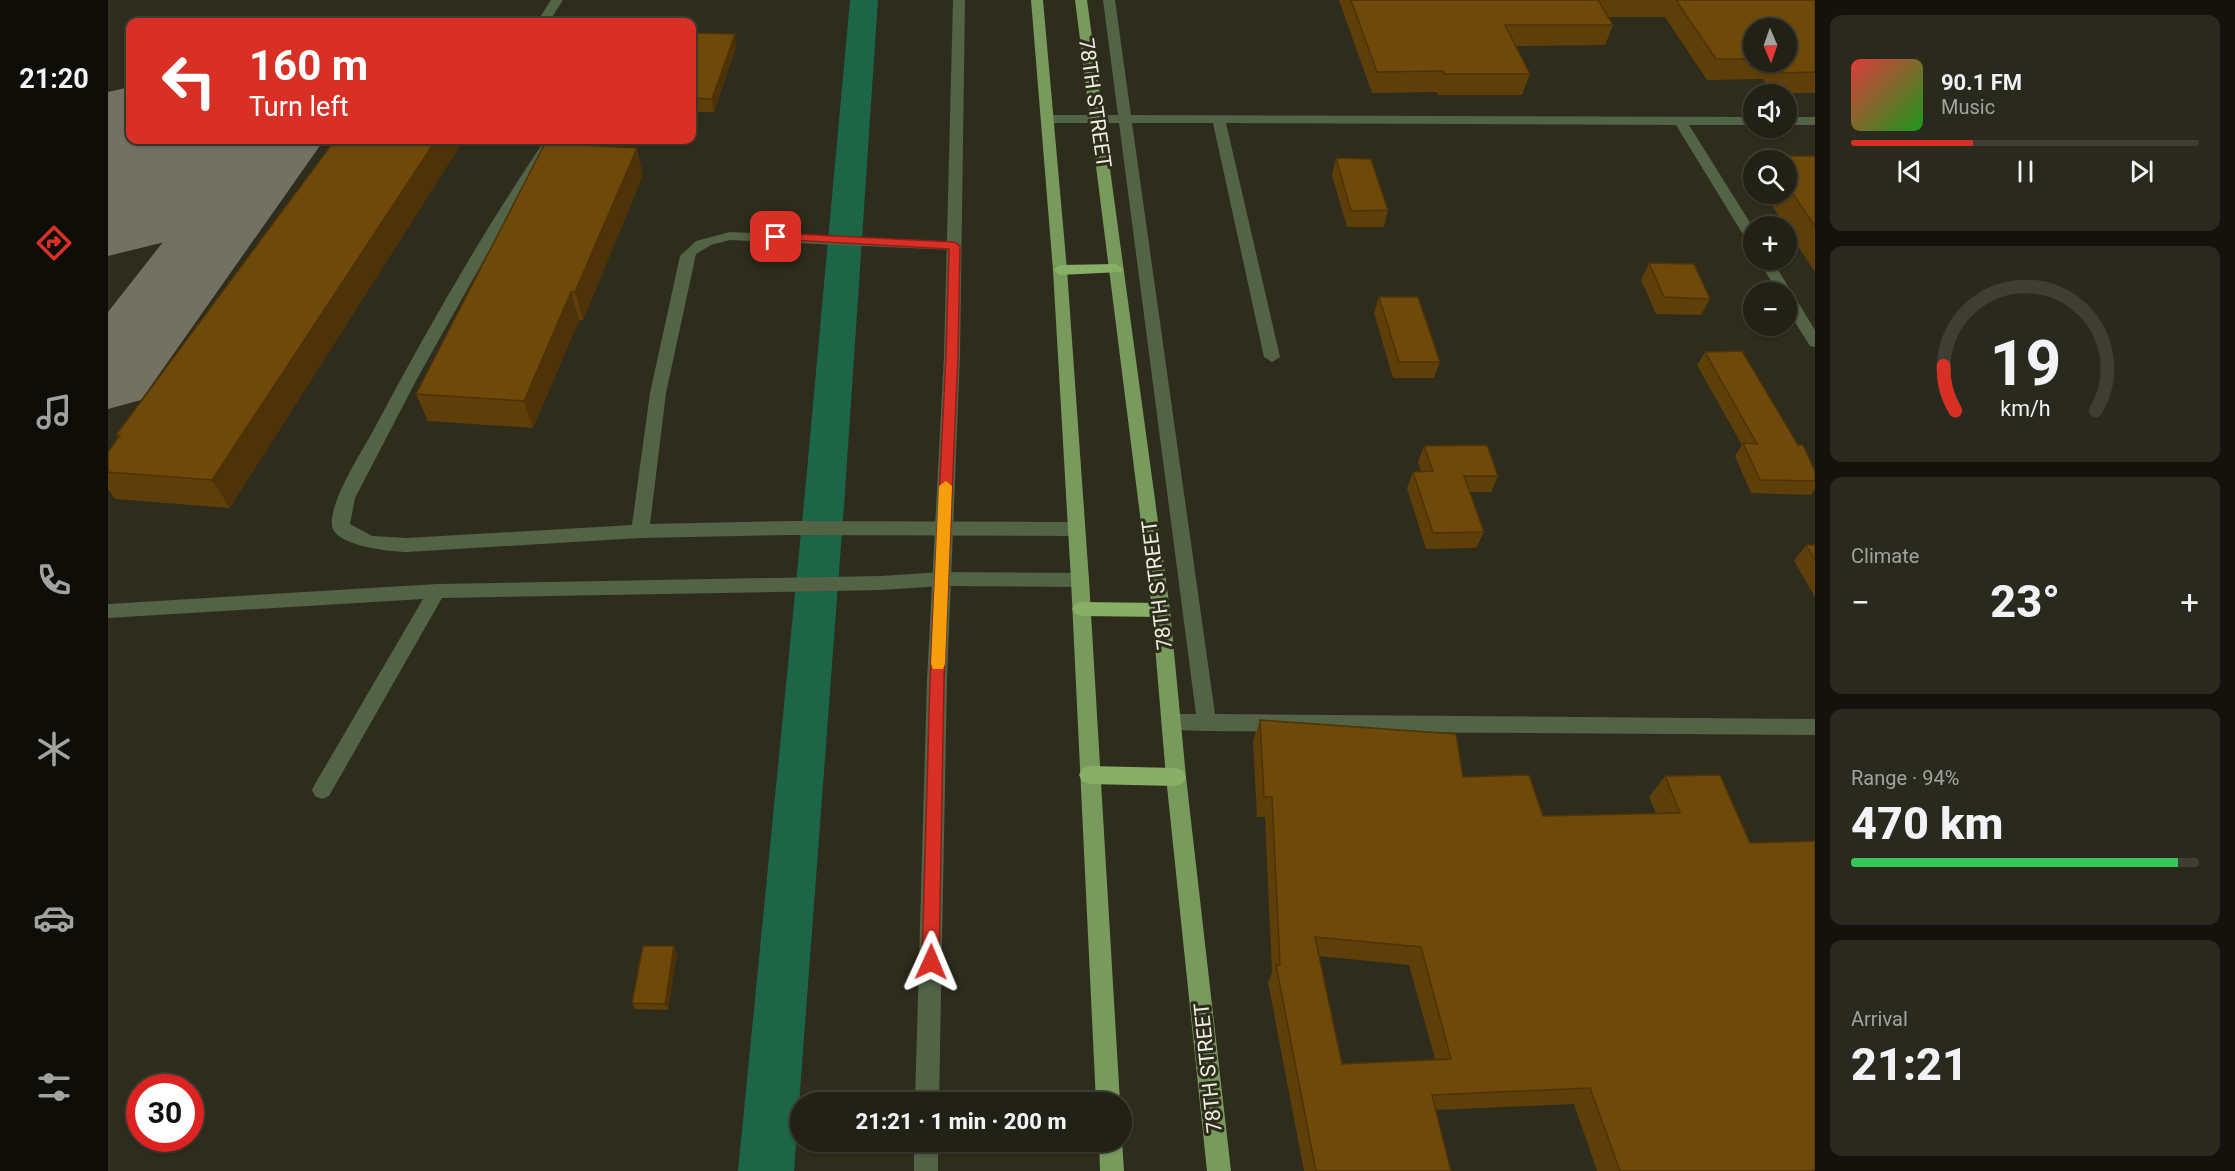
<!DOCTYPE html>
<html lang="en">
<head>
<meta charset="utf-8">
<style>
  :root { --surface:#222115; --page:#2a291e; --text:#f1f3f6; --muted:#a2a3a0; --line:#3f3e34; --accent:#d93025 }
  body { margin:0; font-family:Roboto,sans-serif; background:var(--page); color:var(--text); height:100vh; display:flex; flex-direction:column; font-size:22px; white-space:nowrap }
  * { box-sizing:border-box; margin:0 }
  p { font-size:20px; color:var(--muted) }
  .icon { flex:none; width:33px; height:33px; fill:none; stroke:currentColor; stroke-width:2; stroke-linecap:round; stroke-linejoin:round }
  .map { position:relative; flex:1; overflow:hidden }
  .panel { display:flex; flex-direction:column; gap:15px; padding:15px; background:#13120c; width:420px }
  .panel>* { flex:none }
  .hud { position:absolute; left:18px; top:18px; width:570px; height:126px; border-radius:12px; box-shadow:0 2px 4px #0004,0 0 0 2px var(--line); background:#d93025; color:#fff; overflow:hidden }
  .needle { width:39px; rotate:178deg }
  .controls { position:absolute; left:1635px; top:18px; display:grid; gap:12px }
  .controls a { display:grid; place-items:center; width:54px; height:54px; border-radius:50%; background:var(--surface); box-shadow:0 2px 4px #0004,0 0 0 2px var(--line); font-size:30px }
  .speed { position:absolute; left:18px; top:1074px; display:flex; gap:12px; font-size:30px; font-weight:700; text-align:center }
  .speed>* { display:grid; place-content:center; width:78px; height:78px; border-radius:50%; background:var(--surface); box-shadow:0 2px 4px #0004,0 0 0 2px var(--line); line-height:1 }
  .speed .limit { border:9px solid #d22; background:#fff; color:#111 }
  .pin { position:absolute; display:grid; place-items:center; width:51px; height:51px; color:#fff; margin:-26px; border-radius:12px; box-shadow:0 3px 9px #0006 }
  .me { position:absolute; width:66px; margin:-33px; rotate:1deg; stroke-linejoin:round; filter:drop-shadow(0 0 4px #0008) }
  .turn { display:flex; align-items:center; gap:21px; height:126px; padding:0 24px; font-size:27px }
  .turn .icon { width:78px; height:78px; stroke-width:2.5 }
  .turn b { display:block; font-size:42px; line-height:51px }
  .big { font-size:45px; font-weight:800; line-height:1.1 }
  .panel .card { flex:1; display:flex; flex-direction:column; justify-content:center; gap:9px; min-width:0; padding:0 21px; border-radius:12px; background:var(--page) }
  .panel .dial { align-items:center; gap:0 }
  .dial svg { height:156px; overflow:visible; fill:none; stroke:var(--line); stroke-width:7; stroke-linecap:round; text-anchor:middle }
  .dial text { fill:var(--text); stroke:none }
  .song { display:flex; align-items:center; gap:18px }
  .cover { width:72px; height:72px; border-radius:9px; background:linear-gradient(135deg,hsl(0 70% 55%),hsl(120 70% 35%)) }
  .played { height:6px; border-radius:3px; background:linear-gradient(90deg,var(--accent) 35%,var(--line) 35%) }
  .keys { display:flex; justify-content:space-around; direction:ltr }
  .heat { display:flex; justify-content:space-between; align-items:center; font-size:33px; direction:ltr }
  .charge { height:9px; border-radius:4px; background:linear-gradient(90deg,#34c759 94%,var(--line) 0) }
  .trip { position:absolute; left:682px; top:1092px; width:342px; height:60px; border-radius:30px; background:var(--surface); box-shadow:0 2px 4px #0004,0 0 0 2px var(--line); font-weight:800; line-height:60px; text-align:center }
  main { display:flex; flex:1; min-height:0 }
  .menu { display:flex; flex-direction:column; width:108px; justify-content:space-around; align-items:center; background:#0e0d08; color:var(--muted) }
  .menu .icon { width:42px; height:42px }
  .menu .active { color:var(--accent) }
  .menu b { font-size:27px; color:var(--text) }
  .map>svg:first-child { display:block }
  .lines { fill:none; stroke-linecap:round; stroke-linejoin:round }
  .canal { fill:#1c6546; fill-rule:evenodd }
  .taxiway { fill:#727163; fill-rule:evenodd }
  .runway { fill:#727163; fill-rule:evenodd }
  .lane { fill:#536346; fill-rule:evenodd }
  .street { fill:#536346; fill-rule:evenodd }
  .primary { fill:#789a5d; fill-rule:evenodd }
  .highway { fill:#87af66; fill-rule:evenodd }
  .wall { fill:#5f3f09; fill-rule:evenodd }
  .shaded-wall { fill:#4d3307 }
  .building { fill:#6e490a; stroke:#4d3307; stroke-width:1.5; fill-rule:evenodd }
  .route { fill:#d93025; stroke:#8d1f18; stroke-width:1.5 }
  .slow { fill:#f59e0b }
  .labels { text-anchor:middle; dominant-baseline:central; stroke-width:6; stroke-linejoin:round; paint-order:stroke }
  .street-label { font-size:21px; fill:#edede2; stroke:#2e2c1c }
</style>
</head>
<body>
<main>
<nav class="menu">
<b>21:20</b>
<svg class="icon active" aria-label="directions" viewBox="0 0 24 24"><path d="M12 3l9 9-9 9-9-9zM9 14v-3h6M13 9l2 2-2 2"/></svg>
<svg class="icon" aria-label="music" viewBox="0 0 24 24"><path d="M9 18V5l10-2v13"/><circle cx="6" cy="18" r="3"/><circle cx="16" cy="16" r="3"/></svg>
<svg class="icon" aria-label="phone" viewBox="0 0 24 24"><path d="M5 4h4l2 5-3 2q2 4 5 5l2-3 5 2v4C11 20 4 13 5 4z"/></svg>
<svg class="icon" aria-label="climate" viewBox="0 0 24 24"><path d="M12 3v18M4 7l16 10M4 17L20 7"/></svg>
<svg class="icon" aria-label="car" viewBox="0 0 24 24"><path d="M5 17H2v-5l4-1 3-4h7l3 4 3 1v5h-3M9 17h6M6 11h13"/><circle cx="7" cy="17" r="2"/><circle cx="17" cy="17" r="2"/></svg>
<svg class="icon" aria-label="filters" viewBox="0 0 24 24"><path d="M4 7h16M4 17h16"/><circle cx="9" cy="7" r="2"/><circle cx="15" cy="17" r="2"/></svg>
</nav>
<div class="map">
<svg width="1707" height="1171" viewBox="0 0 1707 1171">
  <rect width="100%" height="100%" fill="#2e2c1c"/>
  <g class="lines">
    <path class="canal" d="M742 0H770L737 492 686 1171H630L697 492Z"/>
    <path class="taxiway" d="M135 140H216L33 400 0 409V312Z"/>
    <path class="runway" d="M22 87V140H145L73 238 0 256V92Z"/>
    <path class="lane" d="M443 0H455L441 22H429Z
      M437 140H450L409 201 310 377 247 498 242 524 264 536 299 538 524 525 542 393 572 256 588 241 622 232 846 242 853 246 846 250 622 240 603 245 588 254 558 393 542 524 683 521 968 522 974 524 977 529 974 534 968 536 683 535 532 538 299 552C284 552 227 546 224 526 221 502 253 453 265 431 318 331 374 233 437 140Z
      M834 572 972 573 978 575 981 580 978 585 972 587 834 586 773 590 334 598 221 796 214 799 207 796 204 790 207 784 315 599 0 618V604L329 584 773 576Z"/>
    <path class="street" d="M845 0H857L852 355 839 680 831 1102H807L819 680 836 355Z
      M995 0H1007L1023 115 1646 117V125H1581L1646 229V245L1639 241 1568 125 1118 123 1172 357 1164 362 1156 357 1105 123H1024L1107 714 1707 719V735L1099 731 1064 730 1057 728 1054 722 1057 716 1064 714H1088L1011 123H941L935 119 941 115H1010Z
      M1678 117H1707V125H1678Z
      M1650 260H1664L1707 330V347L1702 346 1678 308V292H1670Z
      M806 1142H830V1171H806Z"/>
    <path class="primary" d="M923 0H935L959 270 981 580 1012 1102H988L963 580 945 270Z
      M967 0H979L1062 610 1078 777 1123 1171H1099L1058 777 1044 610Z
      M1014 1140 1016 1171H992L991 1142H1014Z"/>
    <path class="highway" d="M1008 264 1015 269 1013 272 952 275 945 270 952 265Z
      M973 602 1053 603 1059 605 1062 610 1059 615 1053 617 973 616 967 614 964 609 967 604Z
      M981 766 1068 768 1075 771 1078 777 1075 783 1068 786 981 784 974 781 971 775 974 769Z"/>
  </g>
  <path class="wall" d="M1231 0H1707V93H1665L1655 79 1599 80 1557 17H1500L1505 25 1497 45 1407 46 1422 74 1414 95H1330L1329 92 1264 93ZM1646 28 1678 62H1646Z
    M584 33 628 47 606 112H584Z
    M227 140 122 508 7 499 0 489V452L10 438 8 435Z
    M1660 156H1707V272L1678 228V226L1656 194H1678V160H1657Z
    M1228 158 1280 210 1276 227H1239L1224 175Z
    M535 175 475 320H471L425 428 320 421 308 394Z
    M1541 263 1602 299 1593 315 1548 314 1533 280Z
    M1271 297 1332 362 1326 378H1285L1266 313Z
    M1597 352 1690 445 1707 471V489L1703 495 1643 493 1627 456 1634 445 1589 365Z
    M1316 446 1390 476 1383 492H1362L1376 532 1368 548 1318 549 1299 488 1305 472 1313 471 1310 462Z
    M1698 545H1707V597L1686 561Z
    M1152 720 1355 777 1435 816 1548 813 1541 797 1557 776 1612 775 1707 1171H1489L1466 1104 1327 1110 1343 1171H1196L1160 982 1164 973 1157 817H1149L1145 741ZM1211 956 1301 965 1327 1059 1234 1064Z
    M566 946 569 953 560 1010 527 1009 524 1003Z"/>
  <path class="shaded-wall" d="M627 34 628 47 606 112 604 99Z
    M328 140H356L122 508 104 480Z
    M529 148 535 175 475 320 467 292Z
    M463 292 471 320 425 428 416 401Z
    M566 946 569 953 560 1010 557 1004Z"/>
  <path class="building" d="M1243 0H1490L1505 25H1397L1422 74H1337L1335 71 1269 72Z
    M1568 0H1707V72L1676 73 1668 62H1678V28H1646V59H1608Z
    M584 33 627 34 604 99 584 98Z
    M227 140H328L104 480 0 472V452L12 435H8Z
    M437 143 529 148 467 292H463L416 401 308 394Z
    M1660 156H1707V226L1678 184V160H1663Z
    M1228 158 1263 159 1280 210 1243 211Z
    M1541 263 1586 264 1602 299 1556 297Z
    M1271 297H1310L1332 362H1291Z
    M1634 351 1690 445H1695L1707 471V481L1652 480 1635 443 1649 444 1597 352Z
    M1379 445 1390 476H1356L1376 532 1325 533 1305 472 1325 471 1316 446Z
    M1698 545H1707V560Z
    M1152 720 1348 734 1355 777 1421 775 1435 816 1572 813 1557 776 1612 775 1642 843 1707 841V1171H1512L1482 1088 1324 1095 1343 1171H1208L1168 965H1172L1164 797H1156ZM1207 937 1313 947 1343 1059 1234 1064Z
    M535 946H566L557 1004 524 1003Z"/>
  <path class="route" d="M668 233 846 242 852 246 850 355 836 680 831 962 829 967 823 970 817 967 814 962 822 680 838 355 841 249 664 239V234Z"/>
  <path class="slow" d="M838 481 844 486 837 664 835 669H825L823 664 831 486Z"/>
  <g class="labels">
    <g class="street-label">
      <text transform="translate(987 103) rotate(82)">78TH STREET</text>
      <text transform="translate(1049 585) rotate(-97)">78TH STREET</text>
      <text transform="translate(1100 1068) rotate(-96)">78TH STREET</text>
    </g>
  </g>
</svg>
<div class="controls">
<a><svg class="needle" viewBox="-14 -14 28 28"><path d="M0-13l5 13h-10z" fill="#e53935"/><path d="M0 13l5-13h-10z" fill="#a2a3a0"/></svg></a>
<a><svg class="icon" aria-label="sound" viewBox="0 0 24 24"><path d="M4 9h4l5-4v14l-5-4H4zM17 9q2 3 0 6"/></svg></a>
<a><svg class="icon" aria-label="search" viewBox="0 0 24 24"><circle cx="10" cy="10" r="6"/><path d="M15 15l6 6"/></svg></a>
<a>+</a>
<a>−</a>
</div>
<div class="speed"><div class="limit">30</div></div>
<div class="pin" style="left:668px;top:237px;background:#d93025"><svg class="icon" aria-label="arrive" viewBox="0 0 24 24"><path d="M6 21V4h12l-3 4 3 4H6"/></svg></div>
<svg class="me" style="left:823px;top:962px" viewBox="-20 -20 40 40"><path d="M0-17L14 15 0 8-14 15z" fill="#d93025" stroke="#fff" stroke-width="4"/></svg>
<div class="trip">21:21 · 1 min · 200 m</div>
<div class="hud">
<div class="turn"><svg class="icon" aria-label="left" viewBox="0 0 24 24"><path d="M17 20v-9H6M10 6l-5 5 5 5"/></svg><div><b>160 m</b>Turn left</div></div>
</div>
</div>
<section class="panel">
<div class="card">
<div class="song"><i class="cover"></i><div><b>90.1 FM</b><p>Music</p></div></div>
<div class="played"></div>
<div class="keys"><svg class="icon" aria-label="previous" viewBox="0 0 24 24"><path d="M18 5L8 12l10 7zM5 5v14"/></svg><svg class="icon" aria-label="pause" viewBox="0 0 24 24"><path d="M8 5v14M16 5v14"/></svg><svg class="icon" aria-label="next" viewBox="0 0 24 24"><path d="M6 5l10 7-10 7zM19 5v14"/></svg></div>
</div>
<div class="card dial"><svg viewBox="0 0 100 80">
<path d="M14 69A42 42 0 1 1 86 69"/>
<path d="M14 69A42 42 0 0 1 8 46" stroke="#d93025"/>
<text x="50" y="56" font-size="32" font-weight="700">19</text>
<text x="50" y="72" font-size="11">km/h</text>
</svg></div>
<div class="card"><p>Climate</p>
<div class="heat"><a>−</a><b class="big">23°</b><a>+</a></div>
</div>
<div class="card"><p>Range · 94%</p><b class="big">470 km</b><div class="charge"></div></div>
<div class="card"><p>Arrival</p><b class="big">21:21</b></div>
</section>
</main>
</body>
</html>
